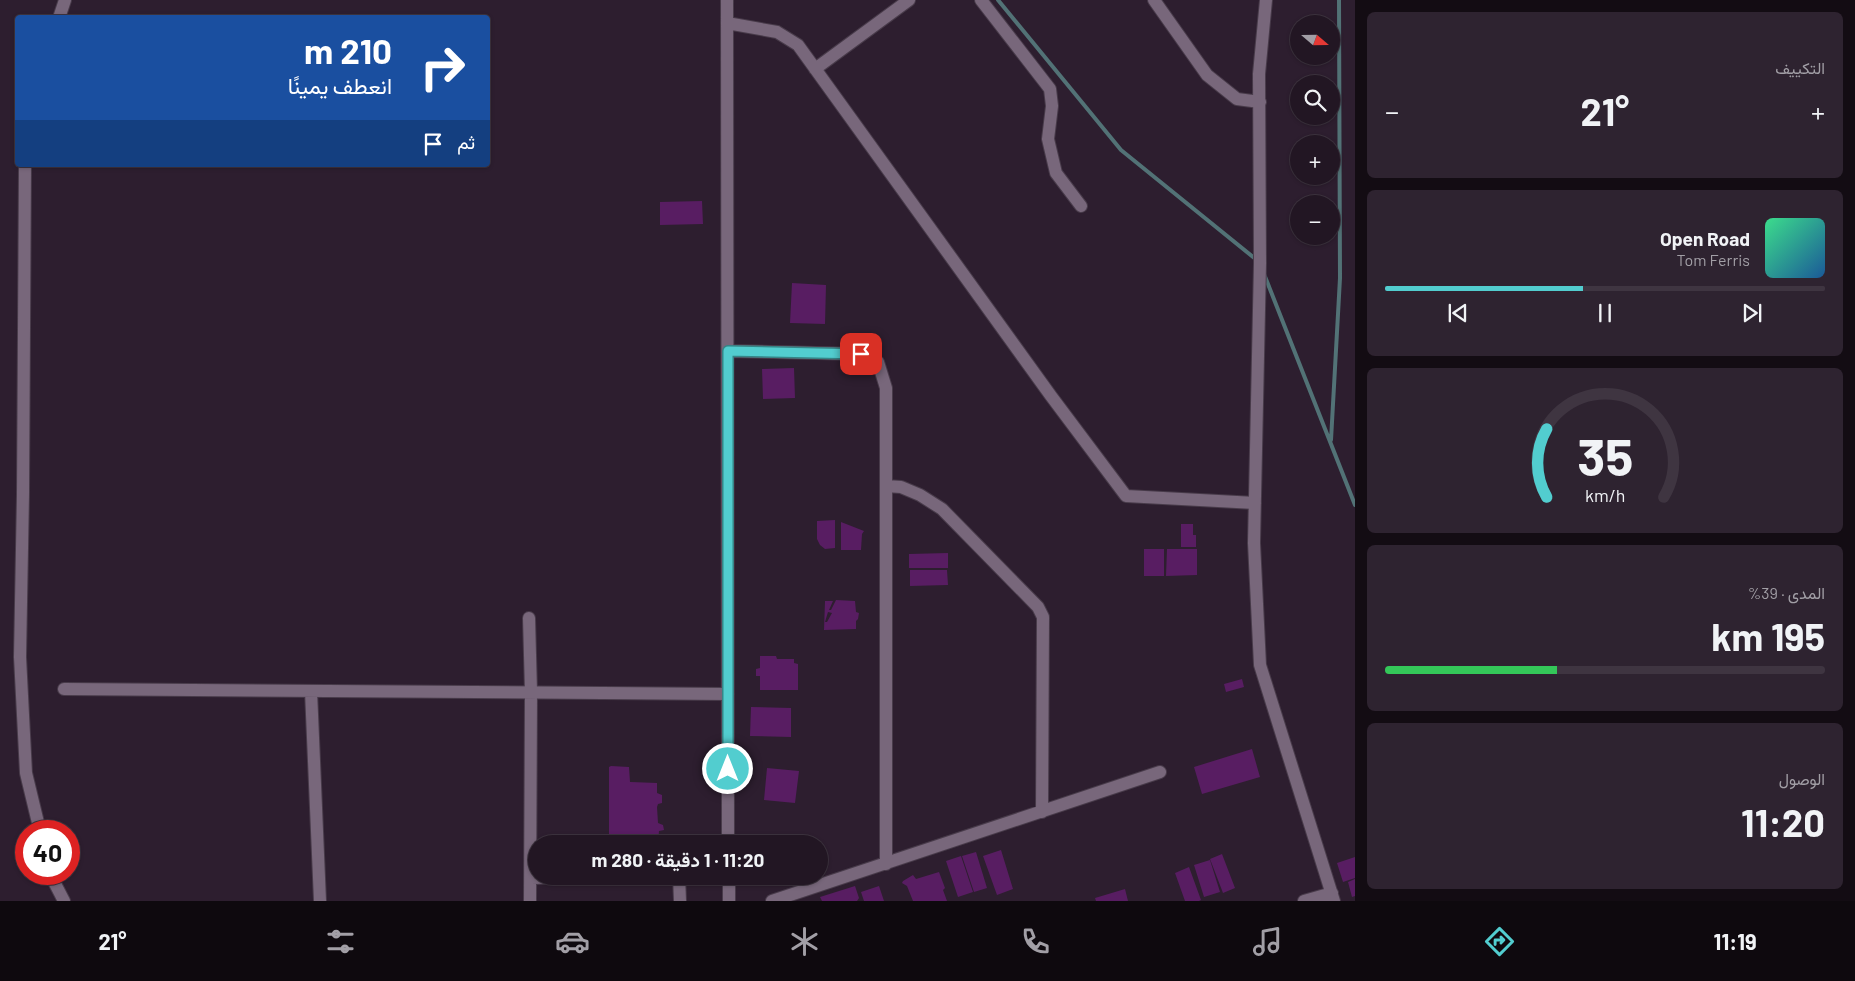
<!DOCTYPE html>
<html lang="ar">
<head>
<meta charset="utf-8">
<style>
  :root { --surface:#221623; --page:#2e2330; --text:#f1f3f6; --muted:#a29fa6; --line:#3f3541; --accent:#52cdcf }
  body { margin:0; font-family:Barlow,Vazirmatn,sans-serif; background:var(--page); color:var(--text); direction:rtl; height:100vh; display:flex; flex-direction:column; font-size:19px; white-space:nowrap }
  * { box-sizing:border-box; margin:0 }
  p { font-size:16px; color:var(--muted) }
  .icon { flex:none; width:28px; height:28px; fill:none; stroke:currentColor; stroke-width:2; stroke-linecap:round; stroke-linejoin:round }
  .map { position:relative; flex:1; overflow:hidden; direction:ltr }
  .drawer { display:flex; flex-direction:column; gap:12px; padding:12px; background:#130c13; width:500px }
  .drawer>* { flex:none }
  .hud { position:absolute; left:15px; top:15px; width:475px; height:152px; border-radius:5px; box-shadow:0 1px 4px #0004,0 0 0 1px var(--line); direction:rtl; background:#1a4fa0; color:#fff; overflow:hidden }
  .needle { width:32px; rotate:110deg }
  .controls { position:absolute; left:1290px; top:15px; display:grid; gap:10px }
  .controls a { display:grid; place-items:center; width:50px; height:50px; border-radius:50%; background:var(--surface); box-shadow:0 1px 4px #0004,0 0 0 1px var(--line); font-size:25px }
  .speed { position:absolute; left:15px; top:820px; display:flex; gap:10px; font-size:25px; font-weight:700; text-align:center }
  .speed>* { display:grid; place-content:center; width:65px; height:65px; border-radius:50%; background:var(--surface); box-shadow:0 1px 4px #0004,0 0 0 1px var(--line); line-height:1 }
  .speed .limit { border:8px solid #d22; background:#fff; color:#111 }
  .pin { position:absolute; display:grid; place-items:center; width:42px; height:42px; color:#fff; margin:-21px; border-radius:10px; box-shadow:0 2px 8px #0006 }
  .me { position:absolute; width:55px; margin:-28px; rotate:0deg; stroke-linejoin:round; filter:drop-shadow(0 0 4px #0008) }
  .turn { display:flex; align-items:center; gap:18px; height:105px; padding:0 15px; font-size:22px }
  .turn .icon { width:65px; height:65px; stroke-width:2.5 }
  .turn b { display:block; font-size:35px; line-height:42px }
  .then { display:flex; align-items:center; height:48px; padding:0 15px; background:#0003; gap:10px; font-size:19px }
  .big { font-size:38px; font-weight:700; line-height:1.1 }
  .drawer .tile { flex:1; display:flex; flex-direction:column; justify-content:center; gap:8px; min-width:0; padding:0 18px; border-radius:8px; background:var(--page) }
  .drawer .dial { align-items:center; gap:0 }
  .dial svg { height:130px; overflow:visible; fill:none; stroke:var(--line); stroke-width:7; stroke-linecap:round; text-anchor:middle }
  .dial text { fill:var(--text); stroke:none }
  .song { display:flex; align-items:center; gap:15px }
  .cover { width:60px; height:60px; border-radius:8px; background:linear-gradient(135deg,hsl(150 70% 55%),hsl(210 70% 35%)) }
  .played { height:5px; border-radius:2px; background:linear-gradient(90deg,var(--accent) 45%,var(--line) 45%) }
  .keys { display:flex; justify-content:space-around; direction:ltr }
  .heat { display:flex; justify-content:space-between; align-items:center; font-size:28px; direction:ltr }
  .charge { height:8px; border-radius:4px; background:linear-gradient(90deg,#34c759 39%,var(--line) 0) }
  .trip { position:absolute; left:528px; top:835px; width:300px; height:50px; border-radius:25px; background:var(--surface); box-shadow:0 1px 4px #0004,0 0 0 1px var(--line); font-weight:700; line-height:50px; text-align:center; direction:rtl }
  .dock { display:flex; height:80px; justify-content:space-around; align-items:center; background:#0e090e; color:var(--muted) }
  .dock .icon { width:35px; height:35px }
  .dock .current { color:var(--accent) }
  .dock b { font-size:22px; color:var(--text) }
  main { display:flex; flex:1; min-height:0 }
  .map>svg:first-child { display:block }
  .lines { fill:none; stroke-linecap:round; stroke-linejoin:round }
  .stream { stroke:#527276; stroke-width:4 }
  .building { fill:#581d62; fill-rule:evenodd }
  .minor-casing { stroke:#483b4a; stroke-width:14 }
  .minor { stroke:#78677b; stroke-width:12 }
  .route-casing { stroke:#358587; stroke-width:12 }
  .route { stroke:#52cdcf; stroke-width:9 }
</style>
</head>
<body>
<main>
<section class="drawer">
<div class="tile"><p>التكييف</p>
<div class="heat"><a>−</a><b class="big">21°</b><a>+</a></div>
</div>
<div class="tile">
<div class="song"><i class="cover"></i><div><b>Open Road</b><p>Tom Ferris</p></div></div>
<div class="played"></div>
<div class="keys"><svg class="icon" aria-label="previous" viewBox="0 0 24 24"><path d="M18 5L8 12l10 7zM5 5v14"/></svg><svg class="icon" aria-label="pause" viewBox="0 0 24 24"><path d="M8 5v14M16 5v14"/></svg><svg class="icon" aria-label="next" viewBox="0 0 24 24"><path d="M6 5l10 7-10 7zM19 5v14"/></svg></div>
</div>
<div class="tile dial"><svg viewBox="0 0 100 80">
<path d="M14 69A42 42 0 1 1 86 69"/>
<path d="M14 69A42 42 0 0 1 14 27" stroke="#52cdcf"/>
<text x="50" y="56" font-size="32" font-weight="700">35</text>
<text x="50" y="72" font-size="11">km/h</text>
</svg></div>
<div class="tile"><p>المدى · 39%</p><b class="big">195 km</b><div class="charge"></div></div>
<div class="tile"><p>الوصول</p><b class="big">11:20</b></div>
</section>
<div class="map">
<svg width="1355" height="901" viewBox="0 0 1355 901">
  <rect width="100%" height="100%" fill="#2d1e2f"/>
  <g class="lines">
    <path class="stream" d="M998 0 1121 150 1258 261
      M1264 274 1355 505
      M1331 440 1340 278 1339 0"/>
  </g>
  <path class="building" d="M702 201 703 224 660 225V202Z
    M792 283 826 285 825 324 790 323Z
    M794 368 795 398 763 399 762 369Z
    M835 520V548L825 549 820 545 817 539V521Z
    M841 522 864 531 862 534 861 550H841Z
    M1181 524H1193V535H1196V547H1181Z
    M1144 549H1164V576H1144Z
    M1167 549H1197V575L1166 576Z
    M948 553V568H909V554Z
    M910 570H947L948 585 910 586Z
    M836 600 855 601 856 612 859 613 858 619 856 621V629L824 630 825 601H833L829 610H831ZM828 612 832 613 827 622H829H825Z
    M760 656H776L777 659H794V663L798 664V690H760V676H756V669L760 668Z
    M1242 679 1244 687 1226 692 1224 684Z
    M751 707 791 708V737L750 736Z
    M1252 749 1260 777 1202 794 1194 767Z
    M611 766 629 767 630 782H631L657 783V793L662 795V803L658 804 657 807 658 823 663 825 664 830 659 831 658 844H609V767Z
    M767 768 799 771 795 803 764 800Z
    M1001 850 1013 889 997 895 983 856Z
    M976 852 987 888 974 892 962 856Z
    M1222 854 1235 888 1223 893 1210 859Z
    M961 856 973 892 958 897 946 861Z
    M1355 857V878L1343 882 1337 863Z
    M1210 860 1220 892 1204 897 1194 865Z
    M1189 867 1201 900 1199 901H1185L1175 873Z
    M939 872 945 888 943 890 947 901H913L907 886 902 883 903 881 913 875 916 879Z
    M1355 879V896L1352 897 1348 882Z
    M855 886 859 898 857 901H822L820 897Z
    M879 886 884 901H864L861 892Z
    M1125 889 1128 901H1096L1095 898Z"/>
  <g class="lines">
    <defs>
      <path id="minor" d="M727 0 728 844
        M981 0 1050 89 1052 106 1048 139 1056 173 1081 206
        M1154 0 1207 75 1237 99 1260 102
        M1266 0 1259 74 1260 263 1254 543 1260 665 1334 901
        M59 18 65 0
        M727 23 777 32 798 45 1051 396 1126 496 1255 503
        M815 69 909 0
        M25 165 23 494 20 657 26 773 40 831
        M728 351 861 354 878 362 886 388V864
        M886 486 901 487 920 495 942 509 1038 607 1043 617 1042 812
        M529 618 531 692 530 901
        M64 689 728 694
        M311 691 320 901
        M50 874 64 901
        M679 876 680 901
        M729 876V901
        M531 878 627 876
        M772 901 1160 772
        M1304 901 1332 893"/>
    </defs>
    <use href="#minor" class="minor-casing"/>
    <use href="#minor" class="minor"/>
  </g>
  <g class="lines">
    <defs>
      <path id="route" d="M728 769V351L861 354"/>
    </defs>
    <use href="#route" class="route-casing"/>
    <use href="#route" class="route"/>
  </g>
</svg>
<div class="controls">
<a><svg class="needle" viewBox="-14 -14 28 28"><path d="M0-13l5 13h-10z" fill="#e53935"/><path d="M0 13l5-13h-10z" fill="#a29fa6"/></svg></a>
<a><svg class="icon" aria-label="search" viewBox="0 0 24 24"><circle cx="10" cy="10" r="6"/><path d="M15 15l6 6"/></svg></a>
<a>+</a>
<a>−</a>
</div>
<div class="speed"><div class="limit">40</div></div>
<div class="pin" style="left:861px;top:354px;background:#d93025"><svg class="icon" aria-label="arrive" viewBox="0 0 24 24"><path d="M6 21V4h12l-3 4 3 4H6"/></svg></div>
<svg class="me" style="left:728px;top:769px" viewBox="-20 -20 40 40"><circle r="17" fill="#52cdcf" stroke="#fff" stroke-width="3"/><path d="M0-11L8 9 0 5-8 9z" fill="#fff"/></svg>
<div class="trip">11:20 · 1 دقيقة · 280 m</div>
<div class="hud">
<div class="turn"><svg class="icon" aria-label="right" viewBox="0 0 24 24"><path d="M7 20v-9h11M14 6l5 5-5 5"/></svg><div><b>210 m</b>انعطف يمينًا</div></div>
<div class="then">ثم<svg class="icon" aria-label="arrive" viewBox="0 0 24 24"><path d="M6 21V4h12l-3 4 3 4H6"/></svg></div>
</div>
</div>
</main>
<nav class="dock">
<b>11:19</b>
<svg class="icon current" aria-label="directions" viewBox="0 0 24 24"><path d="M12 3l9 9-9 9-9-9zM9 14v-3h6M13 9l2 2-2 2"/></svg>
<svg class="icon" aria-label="music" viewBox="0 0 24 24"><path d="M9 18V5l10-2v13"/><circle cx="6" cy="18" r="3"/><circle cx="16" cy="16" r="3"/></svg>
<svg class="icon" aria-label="phone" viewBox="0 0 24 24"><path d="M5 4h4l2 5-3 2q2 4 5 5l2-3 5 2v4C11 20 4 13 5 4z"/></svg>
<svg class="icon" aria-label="climate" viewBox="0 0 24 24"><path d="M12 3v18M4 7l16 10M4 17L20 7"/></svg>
<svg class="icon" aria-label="car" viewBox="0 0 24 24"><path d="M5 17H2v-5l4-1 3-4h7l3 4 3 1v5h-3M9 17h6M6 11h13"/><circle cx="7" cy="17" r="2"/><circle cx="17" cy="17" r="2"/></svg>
<svg class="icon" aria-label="filters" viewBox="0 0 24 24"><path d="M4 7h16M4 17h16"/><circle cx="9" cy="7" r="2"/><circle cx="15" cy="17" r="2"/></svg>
<b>21°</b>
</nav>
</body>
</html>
